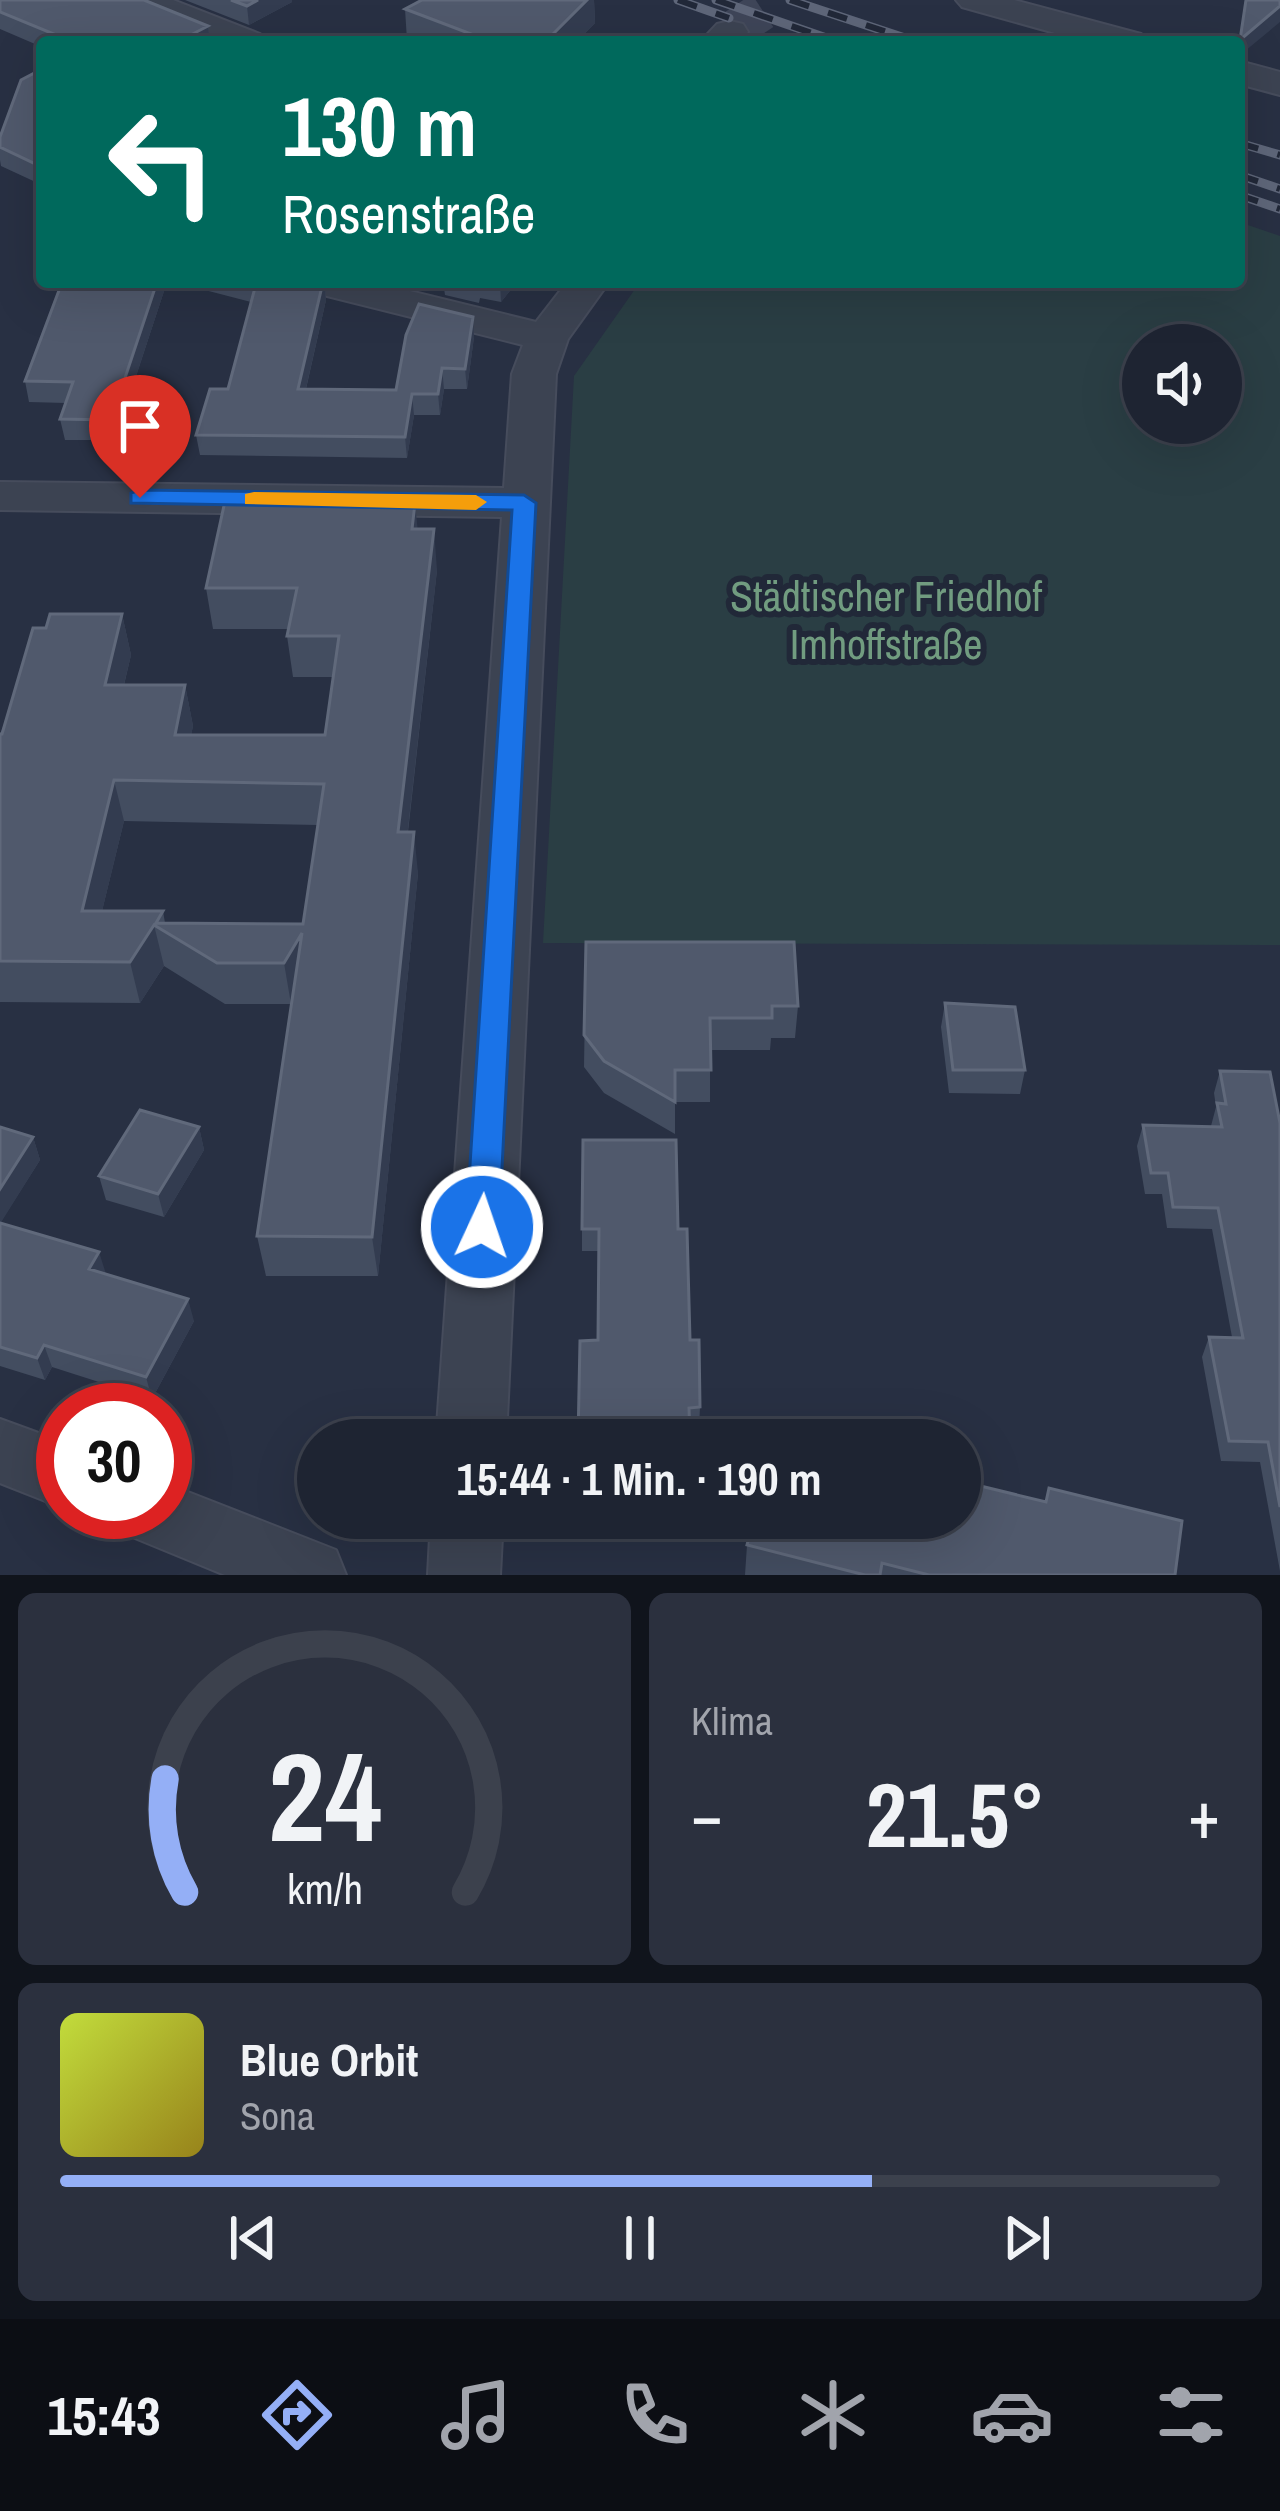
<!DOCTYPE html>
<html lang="de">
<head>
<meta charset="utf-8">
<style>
  :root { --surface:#1e2432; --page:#2b303e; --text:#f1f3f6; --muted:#a1a4ac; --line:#3c414d; --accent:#94aff6 }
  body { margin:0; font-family:"Archivo Narrow",sans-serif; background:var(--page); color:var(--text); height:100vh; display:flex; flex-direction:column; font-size:45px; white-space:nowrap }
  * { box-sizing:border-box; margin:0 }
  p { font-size:39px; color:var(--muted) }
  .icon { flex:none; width:66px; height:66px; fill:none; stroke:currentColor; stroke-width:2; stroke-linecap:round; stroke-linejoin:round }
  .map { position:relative; height:1575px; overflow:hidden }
  .drawer { display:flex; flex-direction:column; gap:18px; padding:18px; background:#10141c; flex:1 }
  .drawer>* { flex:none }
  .hud { position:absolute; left:36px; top:36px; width:1209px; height:252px; border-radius:12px; box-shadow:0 12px 48px #0002,0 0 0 3px var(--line); background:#00695c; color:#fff; overflow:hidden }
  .tools { position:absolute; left:1122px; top:324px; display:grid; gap:24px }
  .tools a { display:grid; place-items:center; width:120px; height:120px; border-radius:50%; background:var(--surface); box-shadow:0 12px 48px #0002,0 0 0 3px var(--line); font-size:60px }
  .speed { position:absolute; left:36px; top:1383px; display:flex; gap:24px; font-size:60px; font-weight:700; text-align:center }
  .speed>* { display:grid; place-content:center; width:156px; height:156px; border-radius:50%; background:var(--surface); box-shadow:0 12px 48px #0002,0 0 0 3px var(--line); line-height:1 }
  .speed .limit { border:18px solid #d22; background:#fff; color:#111 }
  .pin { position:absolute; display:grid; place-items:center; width:102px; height:102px; color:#fff; margin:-123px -51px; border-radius:50% 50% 50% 0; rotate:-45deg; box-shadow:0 0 12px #0007 }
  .pin .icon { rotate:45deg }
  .me { position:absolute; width:132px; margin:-66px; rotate:3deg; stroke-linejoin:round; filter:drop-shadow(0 0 9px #0008) }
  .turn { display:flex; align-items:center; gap:42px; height:252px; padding:0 48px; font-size:54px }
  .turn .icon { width:156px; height:156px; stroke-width:2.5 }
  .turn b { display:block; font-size:84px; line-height:102px }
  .big { font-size:90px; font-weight:700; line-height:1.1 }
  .drawer .card { flex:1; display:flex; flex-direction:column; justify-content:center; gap:18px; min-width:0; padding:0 42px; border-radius:18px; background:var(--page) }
  .drawer .dial { align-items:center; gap:0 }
  .dial svg { height:312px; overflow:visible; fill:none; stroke:var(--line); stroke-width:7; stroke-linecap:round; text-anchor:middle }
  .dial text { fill:var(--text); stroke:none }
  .song { display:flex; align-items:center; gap:36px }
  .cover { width:144px; height:144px; border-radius:18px; background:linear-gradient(135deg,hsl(70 70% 55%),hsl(50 70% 35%)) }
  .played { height:12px; border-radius:6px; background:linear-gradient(90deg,var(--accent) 70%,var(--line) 70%) }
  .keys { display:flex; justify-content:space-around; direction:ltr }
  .heat { display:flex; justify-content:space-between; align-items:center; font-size:66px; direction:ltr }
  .drawer .tiles { flex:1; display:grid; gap:18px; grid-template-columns:1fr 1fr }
  .card:last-child { grid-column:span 2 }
  .trip { position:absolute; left:297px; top:1419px; width:684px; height:120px; border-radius:60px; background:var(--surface); box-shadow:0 12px 48px #0002,0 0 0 3px var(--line); font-weight:700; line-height:120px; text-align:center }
  .dock { display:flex; height:192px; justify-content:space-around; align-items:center; background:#0c0e14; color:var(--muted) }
  .dock .icon { width:84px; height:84px }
  .dock .active { color:var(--accent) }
  .dock b { font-size:54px; color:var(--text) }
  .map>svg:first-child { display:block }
  .green { fill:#2a3e44; fill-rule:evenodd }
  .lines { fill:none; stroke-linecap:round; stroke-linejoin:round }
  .minor-tunnel { stroke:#3e4558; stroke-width:39; stroke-dasharray:39 20; stroke-linecap:butt }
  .minor-casing { stroke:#464c5c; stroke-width:4 }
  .minor { fill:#3c4352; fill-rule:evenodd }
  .rail-casing { stroke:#5e6679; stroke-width:9 }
  .rail { stroke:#212838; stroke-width:6; stroke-dasharray:20; stroke-linecap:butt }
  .wall { fill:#434d60; fill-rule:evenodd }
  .shaded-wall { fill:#333c50 }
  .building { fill:#50596c; stroke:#60697b; stroke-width:3; fill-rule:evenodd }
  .route { fill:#1a73e8; stroke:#114b97; stroke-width:3 }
  .slow { fill:#f59e0b }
  .labels { text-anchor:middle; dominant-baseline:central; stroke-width:12; stroke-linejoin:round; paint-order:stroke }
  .park-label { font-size:42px; fill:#719c80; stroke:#212838 }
</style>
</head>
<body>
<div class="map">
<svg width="1280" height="1575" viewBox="0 0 1280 1575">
  <rect width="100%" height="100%" fill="#283043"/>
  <path class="green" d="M1239 222 1280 236V945L543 943 574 376 640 282H1239ZM1143 345H1221V423H1143Z"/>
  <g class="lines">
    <path class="minor-tunnel" d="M730 32 779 0"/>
    <defs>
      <path id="minor" d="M124 0H173L260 34 265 42H215L130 7Z
        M956 0H1014L1141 34 1146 42H1087L962 7Z
        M730 21 743 24 748 32 740 42H700L717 24Z
        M1239 61 1280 72V95L1239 84Z
        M301 282H373L536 322 567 282H609L568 339 556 374 506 1440H436L502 517 0 510V482L504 488 512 374 523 345 307 291Z
        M0 1419 63 1442V1508L0 1483Z
        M165 1483 336 1550 346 1575H225L130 1536 119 1512H165Z
        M431 1518H503L500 1575H428Z"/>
    </defs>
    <use href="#minor" class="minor-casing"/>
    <use href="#minor" class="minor"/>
    <defs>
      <path id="rail" d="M678 0 729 18
        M716 0 838 42
        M790 0 917 42
        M1239 143 1280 155
        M1239 175 1280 189
        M1239 195 1280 209"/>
    </defs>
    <use href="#rail" class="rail-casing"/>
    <use href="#rail" class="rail"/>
  </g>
  <path class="wall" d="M0 0 208 26 210 42H42V47L0 29Z
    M185 0H292V2L249 25Z
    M422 0H594L595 23 576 42H413L407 40 405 9Z
    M42 69V185L1 166 0 160V137Z
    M93 282H167L115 440H65L60 419 66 403 29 402 25 381Z
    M174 282H324L326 300 306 389 396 390 474 337 467 389H444L440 415H414L407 458 200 455 196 435 228 389 251 302Z
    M443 282H517L501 302 480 298 479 303 445 295Z
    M418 529 437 570 408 832 418 873 378 1276H266L257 1236 291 1004H225L164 966 140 1003 0 1002V734L46 628 122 614 131 655 124 685H185L193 726 191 735H325L333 677H293L287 636 289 629H213L206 588ZM124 821 318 825 303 924 165 923 163 911H102Z
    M586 942 798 1006 795 1038H771L770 1050H710V1102H675V1134L604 1093 584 1067Z
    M945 1003 1025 1070 1020 1094 949 1093 941 1027Z
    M1220 1071 1280 1123V1571L1260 1462 1221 1461 1202 1357 1209 1337H1232L1212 1229 1167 1228 1162 1194H1145L1137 1146 1143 1125 1211 1126 1216 1107 1214 1093Z
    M0 1127 33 1137 40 1160 0 1223 106 1274 194 1321 152 1399 52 1367 45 1380 0 1366Z
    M199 1127 204 1150 164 1217 106 1200 99 1176Z
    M582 1229H678L690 1340 700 1407 699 1428H689L598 1340V1251H582Z
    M1049 1488 1175 1575H745L747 1545 1045 1502Z
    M578 1518H671L670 1526H578Z"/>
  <path class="shaded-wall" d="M258 0H292V2L249 25 247 6Z
    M587 0H594L595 23 576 42H545Z
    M1280 6V22L1239 56 1240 40Z
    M208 26 210 42H186L185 38Z
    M157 282H167L115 440 111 420Z
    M324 282 326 300 301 410 298 389Z
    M500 282H517L501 302Z
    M473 317 474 337 467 389 465 369Z
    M442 368 444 389 440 415 438 394Z
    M412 394 414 415 407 458 405 437Z
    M415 503 419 543 412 529Z
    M434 529 437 570 403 873 398 832Z
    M122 614 131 655 114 726 105 685Z
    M185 685 193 726 183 776 175 735Z
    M114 780 124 821 92 952 82 911Z
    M414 832 418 873 378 1276 372 1237Z
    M154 925 164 966 140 1003 130 962Z
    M302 933 291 1004 284 963Z
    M199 1127 204 1150 164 1217 158 1194Z
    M33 1137 40 1160 0 1224V1189Z
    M99 1252 106 1274 89 1269Z
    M188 1299 194 1321 152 1399 146 1377Z
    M44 1345 52 1367 45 1380 37 1358Z"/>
  <path class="building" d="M0 0H144L208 26 185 38 195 42H73L0 12Z
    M231 0H258L247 6Z
    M422 0H587L545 42H492L405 9Z
    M1246 0H1280V6L1240 40Z
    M42 69V167L0 147V137L21 80Z
    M93 282H157L111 420 60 419 73 382 25 381 61 285 92 286Z
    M248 282H323L298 389 396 390 406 335 419 304 473 317 465 369 442 368 438 394H412L405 437 196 435 210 389H228L256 284Z
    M225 501 415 503 412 529H434L398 832H414L372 1237 257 1236 302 933 284 963H217L154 925 130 962 0 961V734H2L33 628H46L50 614H122L105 685H185L175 735H325L339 636H287L297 588H206ZM114 780 324 784 303 924 156 923 163 911H82Z
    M586 942H794L798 1006H772V1018H710L711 1070H675V1102L604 1061 584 1035Z
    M945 1003 1015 1007 1025 1070H953Z
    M1220 1071 1270 1072 1280 1123V1507L1268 1442 1229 1441 1209 1337 1243 1338 1218 1208 1173 1207 1168 1173H1151L1143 1125 1222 1127 1217 1103 1226 1104Z
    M140 1110 199 1127 158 1194 99 1176Z
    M0 1127 33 1137 0 1189Z
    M583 1140H676L678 1229H687L690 1340H699L700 1407 689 1408 690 1440H578L580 1341 598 1340 599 1229H582Z
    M0 1223 99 1252 89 1269 188 1299 146 1377 44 1345 37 1358 0 1347Z
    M779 1421 854 1440H774Z
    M960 1481 1046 1502 1049 1488 1182 1521 1175 1575H929L882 1563 880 1575H865L747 1545 754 1518H960Z"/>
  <path class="route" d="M140 490 524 495 536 503 499 1227 494 1237 482 1241 471 1237 466 1227 512 510 131 503V493Z"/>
  <path class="slow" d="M254 492 476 495 487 502 476 510 245 504V494Z"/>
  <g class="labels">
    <g class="park-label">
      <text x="886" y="596">Städtischer Friedhof<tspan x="886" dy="48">Imhoffstraße</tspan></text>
    </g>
  </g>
</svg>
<div class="tools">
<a><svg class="icon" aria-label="sound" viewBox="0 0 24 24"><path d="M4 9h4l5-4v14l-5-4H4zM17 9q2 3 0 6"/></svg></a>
</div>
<div class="speed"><div class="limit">30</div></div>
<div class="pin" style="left:140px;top:498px;background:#d93025"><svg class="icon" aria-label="arrive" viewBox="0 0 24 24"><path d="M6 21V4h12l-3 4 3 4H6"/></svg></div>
<svg class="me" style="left:482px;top:1227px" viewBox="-20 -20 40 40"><circle r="17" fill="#1a73e8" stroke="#fff" stroke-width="3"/><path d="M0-11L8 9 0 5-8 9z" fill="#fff"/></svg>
<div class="trip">15:44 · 1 Min. · 190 m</div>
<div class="hud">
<div class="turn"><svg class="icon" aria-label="left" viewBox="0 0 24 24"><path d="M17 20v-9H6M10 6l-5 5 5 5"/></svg><div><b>130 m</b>Rosenstraße</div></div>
</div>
</div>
<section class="drawer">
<div class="tiles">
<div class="card dial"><svg viewBox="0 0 100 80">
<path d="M14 69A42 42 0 1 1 86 69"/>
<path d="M14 69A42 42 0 0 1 9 40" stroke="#94aff6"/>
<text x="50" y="56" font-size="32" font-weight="700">24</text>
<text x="50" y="72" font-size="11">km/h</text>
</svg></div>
<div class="card"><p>Klima</p>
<div class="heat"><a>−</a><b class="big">21.5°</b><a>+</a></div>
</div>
<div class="card">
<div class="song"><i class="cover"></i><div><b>Blue Orbit</b><p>Sona</p></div></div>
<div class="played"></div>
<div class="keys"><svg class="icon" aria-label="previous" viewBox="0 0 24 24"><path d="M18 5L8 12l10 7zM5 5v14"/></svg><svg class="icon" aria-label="pause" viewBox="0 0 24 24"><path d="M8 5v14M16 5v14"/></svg><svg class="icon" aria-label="next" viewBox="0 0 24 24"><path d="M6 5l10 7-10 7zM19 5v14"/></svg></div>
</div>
</div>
</section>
<nav class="dock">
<b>15:43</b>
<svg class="icon active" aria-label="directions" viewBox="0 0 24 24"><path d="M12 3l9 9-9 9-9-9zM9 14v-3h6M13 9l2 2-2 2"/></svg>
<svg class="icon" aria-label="music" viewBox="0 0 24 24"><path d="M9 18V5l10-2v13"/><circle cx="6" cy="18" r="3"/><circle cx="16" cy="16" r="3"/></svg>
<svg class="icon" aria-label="phone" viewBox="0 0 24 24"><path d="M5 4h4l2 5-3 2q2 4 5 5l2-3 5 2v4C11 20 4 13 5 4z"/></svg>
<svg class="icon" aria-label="climate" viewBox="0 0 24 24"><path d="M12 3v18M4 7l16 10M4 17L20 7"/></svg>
<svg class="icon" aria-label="car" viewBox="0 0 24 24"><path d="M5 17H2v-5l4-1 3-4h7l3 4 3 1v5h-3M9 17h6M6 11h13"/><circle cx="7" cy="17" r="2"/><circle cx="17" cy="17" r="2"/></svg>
<svg class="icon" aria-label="filters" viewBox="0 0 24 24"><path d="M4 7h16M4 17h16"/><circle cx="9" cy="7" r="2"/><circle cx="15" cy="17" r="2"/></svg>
</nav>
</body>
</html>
